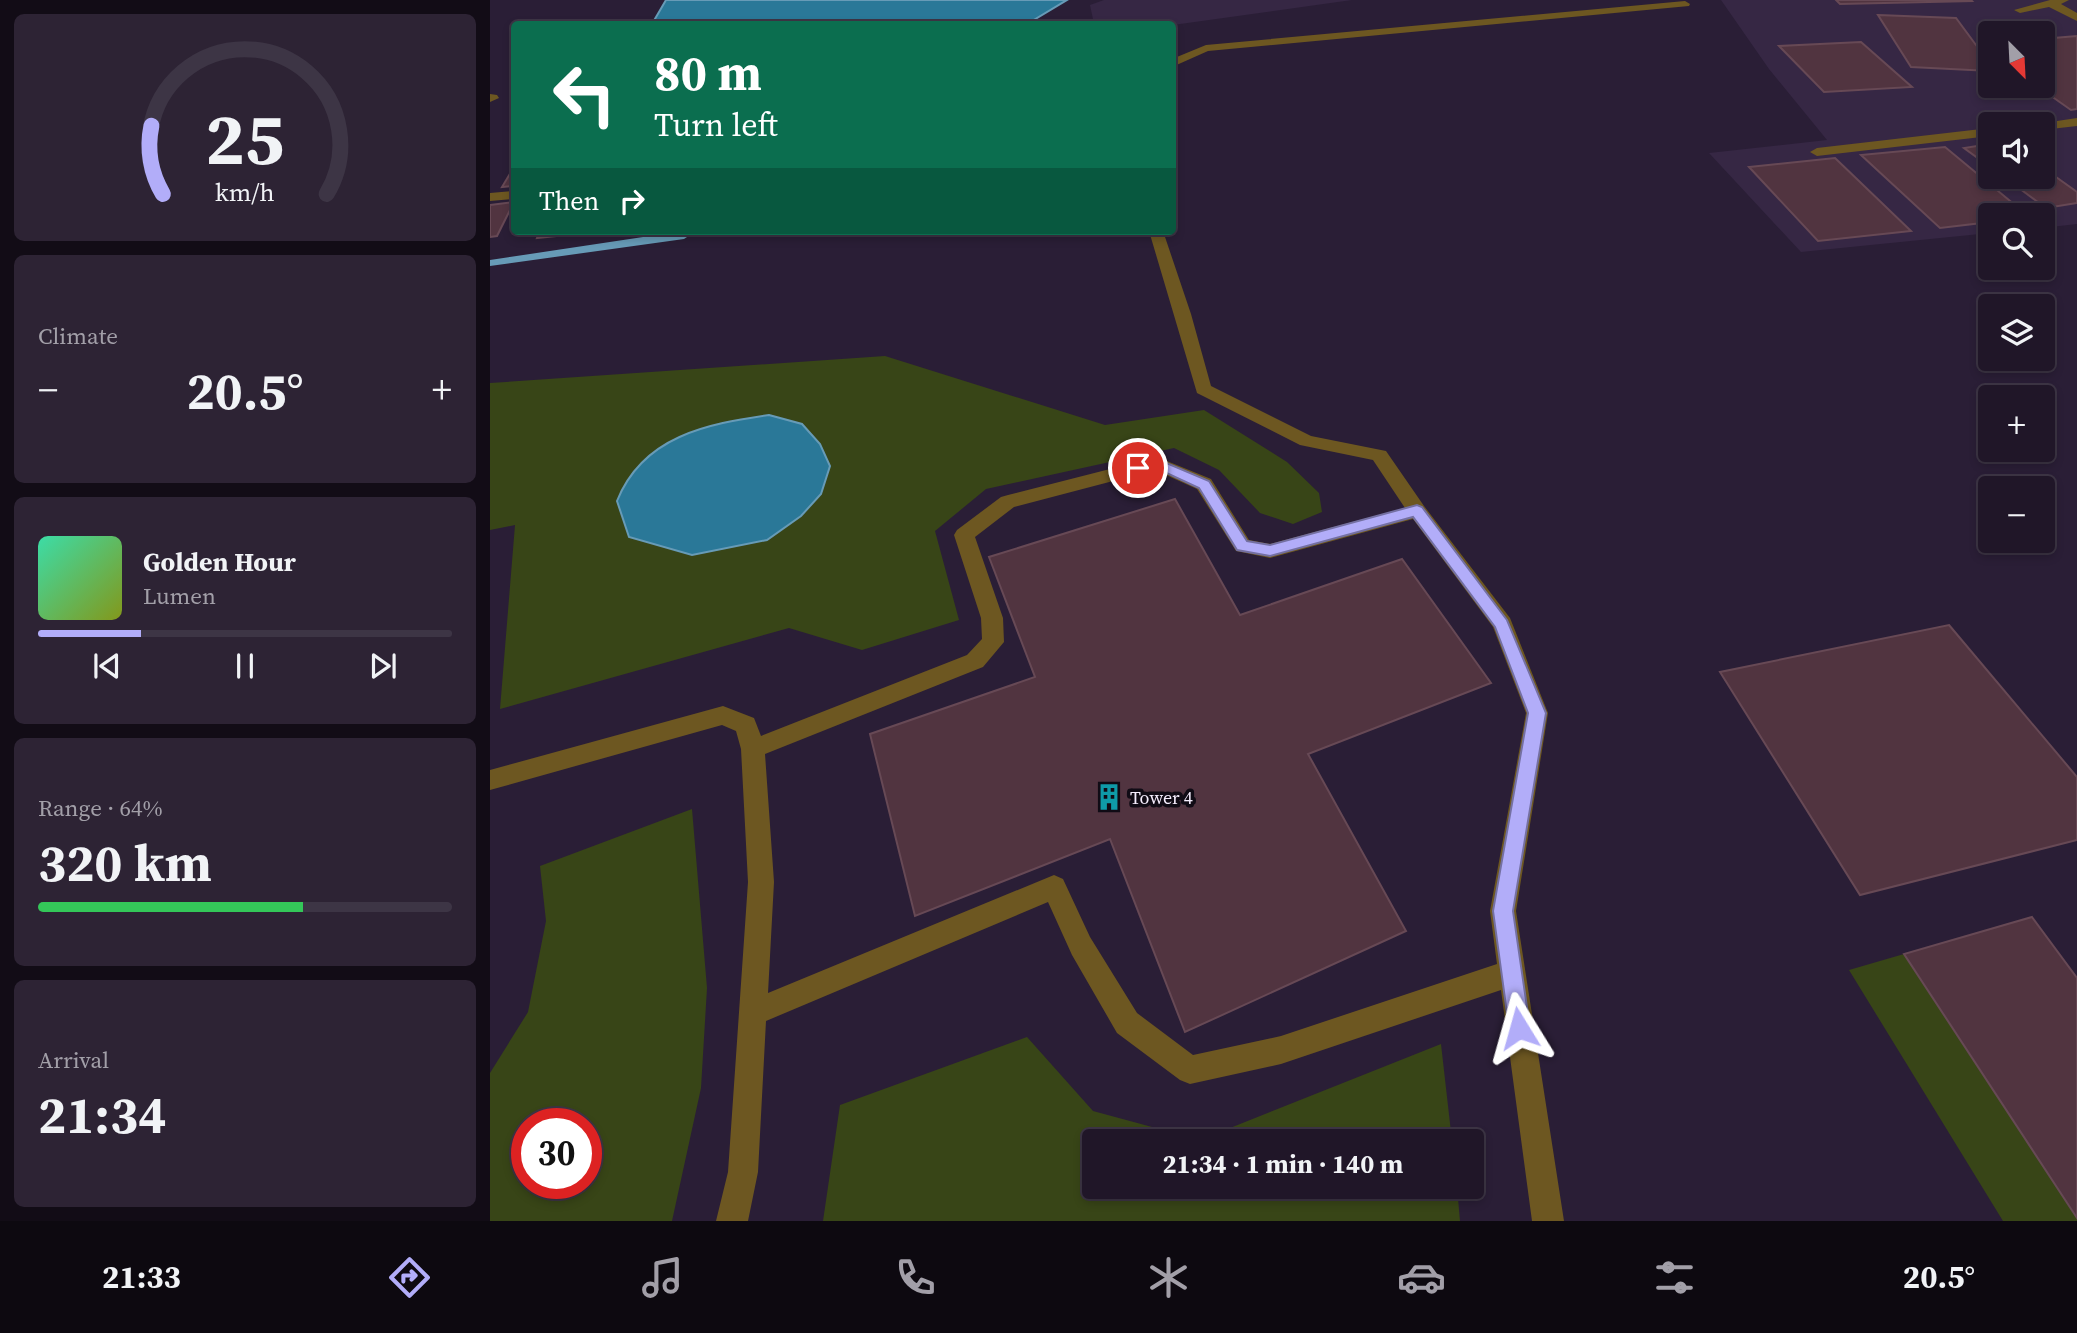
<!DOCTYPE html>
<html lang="en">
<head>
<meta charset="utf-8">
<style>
  :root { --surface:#201628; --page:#2d2334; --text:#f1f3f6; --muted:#a29fa8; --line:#3d3545; --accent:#b2adf9 }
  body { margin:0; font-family:"Source Serif 4",serif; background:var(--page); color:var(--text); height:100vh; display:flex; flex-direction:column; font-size:26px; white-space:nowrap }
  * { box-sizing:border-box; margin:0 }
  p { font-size:23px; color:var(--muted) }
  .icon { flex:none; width:38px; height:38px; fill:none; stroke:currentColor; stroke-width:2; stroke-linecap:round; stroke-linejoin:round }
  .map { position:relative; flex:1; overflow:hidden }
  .details { display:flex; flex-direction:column; gap:14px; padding:14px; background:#120c16; width:490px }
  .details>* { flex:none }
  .banner { position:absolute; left:21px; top:21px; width:665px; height:214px; border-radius:7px; box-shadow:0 4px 10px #0003,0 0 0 2px var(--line); background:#0b6e4f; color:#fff; overflow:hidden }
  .needle { width:46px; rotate:156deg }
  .controls { position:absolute; left:1488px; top:21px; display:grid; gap:14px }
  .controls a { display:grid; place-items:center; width:77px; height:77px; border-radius:7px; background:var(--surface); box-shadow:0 4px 10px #0003,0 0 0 2px var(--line); font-size:35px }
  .speed { position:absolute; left:21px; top:1108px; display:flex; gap:14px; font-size:35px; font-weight:700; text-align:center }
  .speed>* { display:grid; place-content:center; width:91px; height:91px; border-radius:50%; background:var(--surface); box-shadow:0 4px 10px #0003,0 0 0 2px var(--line); line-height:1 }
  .speed .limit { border:10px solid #d22; background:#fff; color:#111 }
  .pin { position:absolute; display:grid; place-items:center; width:60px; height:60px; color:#fff; margin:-30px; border:4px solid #fff; border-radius:50%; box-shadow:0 2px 7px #0007 }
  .me { position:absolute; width:77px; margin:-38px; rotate:352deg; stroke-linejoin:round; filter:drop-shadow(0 0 5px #0008) }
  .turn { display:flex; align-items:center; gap:24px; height:147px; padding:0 28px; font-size:32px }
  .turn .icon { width:91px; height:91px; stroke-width:2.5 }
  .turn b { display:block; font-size:49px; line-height:60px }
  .then { display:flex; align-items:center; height:66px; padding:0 28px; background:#0003; gap:14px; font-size:26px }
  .big { font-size:52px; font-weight:700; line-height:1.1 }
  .details .widget { flex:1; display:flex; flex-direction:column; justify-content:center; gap:10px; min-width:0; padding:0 24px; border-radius:10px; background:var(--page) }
  .details .dial { align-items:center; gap:0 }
  .dial svg { height:182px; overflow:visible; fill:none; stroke:var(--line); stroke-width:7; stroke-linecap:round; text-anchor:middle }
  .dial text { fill:var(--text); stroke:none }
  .song { display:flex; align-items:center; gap:21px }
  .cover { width:84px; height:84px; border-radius:10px; background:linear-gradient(135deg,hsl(160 70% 55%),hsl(70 70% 35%)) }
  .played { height:7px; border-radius:4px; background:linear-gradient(90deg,var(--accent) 25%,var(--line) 25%) }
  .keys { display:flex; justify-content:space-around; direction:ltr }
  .heat { display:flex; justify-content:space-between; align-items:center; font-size:38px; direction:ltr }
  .charge { height:10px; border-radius:5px; background:linear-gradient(90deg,#34c759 64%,var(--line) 0) }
  .trip { position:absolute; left:592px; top:1129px; width:402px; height:70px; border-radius:7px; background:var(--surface); box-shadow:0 4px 10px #0003,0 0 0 2px var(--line); font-weight:700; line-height:70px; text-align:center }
  .dock { display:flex; height:112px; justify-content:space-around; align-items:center; background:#0d0910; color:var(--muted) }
  .dock .icon { width:49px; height:49px }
  .dock .on { color:var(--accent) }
  .dock b { font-size:32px; color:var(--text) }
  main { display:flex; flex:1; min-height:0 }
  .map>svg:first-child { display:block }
  .built { fill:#362744; fill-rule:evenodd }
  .green { fill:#384517; fill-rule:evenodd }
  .water { fill:#2a7898; stroke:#679bb7; stroke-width:2 }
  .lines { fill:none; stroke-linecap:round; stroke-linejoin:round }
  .stream { fill:#679bb7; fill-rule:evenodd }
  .building { fill:#513440; stroke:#674955; stroke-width:2 }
  .minor { fill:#6d5721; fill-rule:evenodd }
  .route { fill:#b2adf9; stroke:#7470a2; stroke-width:2 }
  .labels { text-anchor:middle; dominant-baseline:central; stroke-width:7; stroke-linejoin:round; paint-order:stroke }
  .poi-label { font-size:18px; fill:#f6eefe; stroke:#100b15; text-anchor:start }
</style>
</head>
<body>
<main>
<section class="details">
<div class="widget dial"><svg viewBox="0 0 100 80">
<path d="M14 69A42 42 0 1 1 86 69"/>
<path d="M14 69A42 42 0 0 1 9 39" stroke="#b2adf9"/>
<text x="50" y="56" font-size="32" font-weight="700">25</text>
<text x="50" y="72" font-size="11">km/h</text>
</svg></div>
<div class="widget"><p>Climate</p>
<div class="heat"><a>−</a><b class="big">20.5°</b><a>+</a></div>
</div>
<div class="widget">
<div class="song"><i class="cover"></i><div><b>Golden Hour</b><p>Lumen</p></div></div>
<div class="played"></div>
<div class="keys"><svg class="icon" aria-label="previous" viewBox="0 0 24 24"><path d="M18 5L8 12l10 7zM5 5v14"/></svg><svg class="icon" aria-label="pause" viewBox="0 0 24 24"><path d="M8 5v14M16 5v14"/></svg><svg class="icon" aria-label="next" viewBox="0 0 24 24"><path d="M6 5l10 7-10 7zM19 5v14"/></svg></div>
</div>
<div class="widget"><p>Range · 64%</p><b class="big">320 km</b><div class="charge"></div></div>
<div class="widget"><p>Arrival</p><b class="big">21:34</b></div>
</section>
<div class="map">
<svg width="1587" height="1221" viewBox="0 0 1587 1221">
  <rect width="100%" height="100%" fill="#2a1e36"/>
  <path class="built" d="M614 0H862L683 25 604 24 600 5Z
    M1231 0H1587V224L1552 228V215H1500V233L1311 252 1219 153 1337 140 1279 69ZM1500 33H1552V86H1500ZM1500 124H1552V177H1500Z"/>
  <path class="green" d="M395 356 615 425 714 410 797 462 829 493 832 512 803 524 770 513 729 470 684 448 496 489 445 531 469 620 372 650 299 628 10 709 25 525 0 530V383Z
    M202 809 217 988 211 1088 182 1221H0V1073L38 1012 56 921 50 866ZM37 1124H96V1183H37Z
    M1414 954 1587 1218V1221H1513L1359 970Z
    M537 1037 603 1111 710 1140 951 1044 962 1141H604V1186L967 1187 970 1221H333L350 1105Z"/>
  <path class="water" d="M176 0H577L537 24H162Z
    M279 415 312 424 330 444 340 466 331 494 311 516 277 540 202 555 139 537 127 501C153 436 217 424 279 415Z"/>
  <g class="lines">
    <path class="stream" d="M193 231H206L194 239 0 266V260Z"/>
  </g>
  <path class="building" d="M1346 0H1481L1482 1 1350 4Z
    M1388 15 1466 18 1500 64V71L1421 67Z
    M1587 36V109L1581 110 1547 86H1552V39Z
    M1371 42 1422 87 1334 92 1289 46Z
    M1500 144V167L1474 148Z
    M1455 147 1537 215H1500V222L1450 228 1371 155Z
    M1345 158 1421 231 1328 241 1259 167Z
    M24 167V186L12 187Z
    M1552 167 1587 192V203L1556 208 1514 177H1552Z
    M24 202 7 236 0 237V205Z
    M50 231H114L47 238Z
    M685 499 750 615 912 559 1001 683 818 754 916 931 695 1032 620 839 425 916 380 734 545 677 499 557Z
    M1459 625 1587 777V840L1370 895 1230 672Z
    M1542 917 1587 978V1218L1414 954Z"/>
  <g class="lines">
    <path class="minor" d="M1560 0H1579L1571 4 1587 13V21L1559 7 1530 13 1524 10Z
      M1195 1 1200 4 1199 6 718 51 682 67V59L716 45Z
      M0 94 7 95 9 98 0 102Z
      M1587 118V126L1552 130V124H1547Z
      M1500 128V136L1327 156 1320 152 1327 148Z
      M24 191V199L0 201V193Z
      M659 231H673L701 314 721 386 821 436 896 451 934 506 1020 618 1058 713 1026 911 1074 1221H1042L1011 990 791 1064 700 1084 690 1080 627 1033 582 955 558 902 276 1021 268 1172 258 1221H226L238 1172 258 882 251 749 246 731 232 725 0 790V770L233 706 264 718 271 736 477 655 492 639 491 618 464 535 467 530 511 497 518 495 667 457 721 479 759 540 780 544 915 508 883 460 810 445 707 393ZM665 470 707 489 746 551 780 558 923 519 1003 627 1036 713 1000 911 1007 964 791 1036 703 1055 647 1013 600 937 573 879 564 875 278 993 284 882 275 754 493 667 514 642 513 618 485 537 524 507Z"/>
  </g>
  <path class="route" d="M667 459 719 481 757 541 780 545 927 505 932 507 1017 620 1056 713 1023 911 1040 1028 1037 1035 1029 1039 1022 1035 1019 1028 1003 911 1038 713 1005 627 923 517 780 556 747 550 709 488 666 468 648 473 641 468 643 464Z"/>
  <defs>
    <symbol id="building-bare" viewBox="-9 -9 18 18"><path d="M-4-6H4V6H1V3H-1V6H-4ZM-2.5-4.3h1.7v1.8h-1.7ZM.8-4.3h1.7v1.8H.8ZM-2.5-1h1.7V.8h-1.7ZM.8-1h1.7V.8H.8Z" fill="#0f9aa8" stroke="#100b15" stroke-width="2.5" paint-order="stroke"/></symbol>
  </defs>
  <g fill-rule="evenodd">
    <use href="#building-bare" x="600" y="778" width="38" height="38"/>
  </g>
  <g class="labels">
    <g class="poi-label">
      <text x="640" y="797">Tower 4</text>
    </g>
  </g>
</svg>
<div class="controls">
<a><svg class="needle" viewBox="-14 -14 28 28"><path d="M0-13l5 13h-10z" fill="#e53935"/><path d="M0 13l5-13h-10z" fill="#a29fa8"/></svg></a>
<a><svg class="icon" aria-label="sound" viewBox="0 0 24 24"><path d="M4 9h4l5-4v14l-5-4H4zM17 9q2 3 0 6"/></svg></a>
<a><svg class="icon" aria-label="search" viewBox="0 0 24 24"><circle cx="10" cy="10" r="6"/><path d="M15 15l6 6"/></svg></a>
<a><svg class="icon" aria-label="layers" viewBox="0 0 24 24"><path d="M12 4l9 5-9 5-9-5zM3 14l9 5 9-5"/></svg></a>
<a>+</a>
<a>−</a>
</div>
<div class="speed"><div class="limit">30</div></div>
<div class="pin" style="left:648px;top:468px;background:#d93025"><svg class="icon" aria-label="arrive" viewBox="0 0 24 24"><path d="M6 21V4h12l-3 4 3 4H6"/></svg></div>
<svg class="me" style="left:1029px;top:1028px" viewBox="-20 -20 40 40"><path d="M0-17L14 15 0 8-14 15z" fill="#b2adf9" stroke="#fff" stroke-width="4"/></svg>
<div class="trip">21:34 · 1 min · 140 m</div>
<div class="banner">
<div class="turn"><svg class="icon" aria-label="left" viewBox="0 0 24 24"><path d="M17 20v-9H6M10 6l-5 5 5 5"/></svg><div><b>80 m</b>Turn left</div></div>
<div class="then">Then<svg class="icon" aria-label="right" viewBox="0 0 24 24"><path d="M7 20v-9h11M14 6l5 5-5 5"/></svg></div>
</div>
</div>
</main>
<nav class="dock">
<b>21:33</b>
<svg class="icon on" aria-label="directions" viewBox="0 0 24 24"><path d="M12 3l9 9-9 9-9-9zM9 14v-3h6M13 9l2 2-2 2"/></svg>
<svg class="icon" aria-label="music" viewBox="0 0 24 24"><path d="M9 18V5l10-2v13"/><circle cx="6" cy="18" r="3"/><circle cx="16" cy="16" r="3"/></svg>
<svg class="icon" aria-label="phone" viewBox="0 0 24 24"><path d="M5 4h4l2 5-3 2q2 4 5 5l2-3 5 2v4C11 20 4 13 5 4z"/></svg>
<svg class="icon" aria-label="climate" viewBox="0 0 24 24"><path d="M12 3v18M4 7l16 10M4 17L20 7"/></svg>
<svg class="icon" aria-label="car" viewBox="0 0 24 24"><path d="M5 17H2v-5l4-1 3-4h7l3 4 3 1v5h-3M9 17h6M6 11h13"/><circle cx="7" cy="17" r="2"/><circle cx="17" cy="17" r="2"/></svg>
<svg class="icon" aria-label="filters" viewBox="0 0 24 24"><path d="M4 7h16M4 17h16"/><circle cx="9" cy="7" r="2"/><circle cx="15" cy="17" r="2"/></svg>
<b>20.5°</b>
</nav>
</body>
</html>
